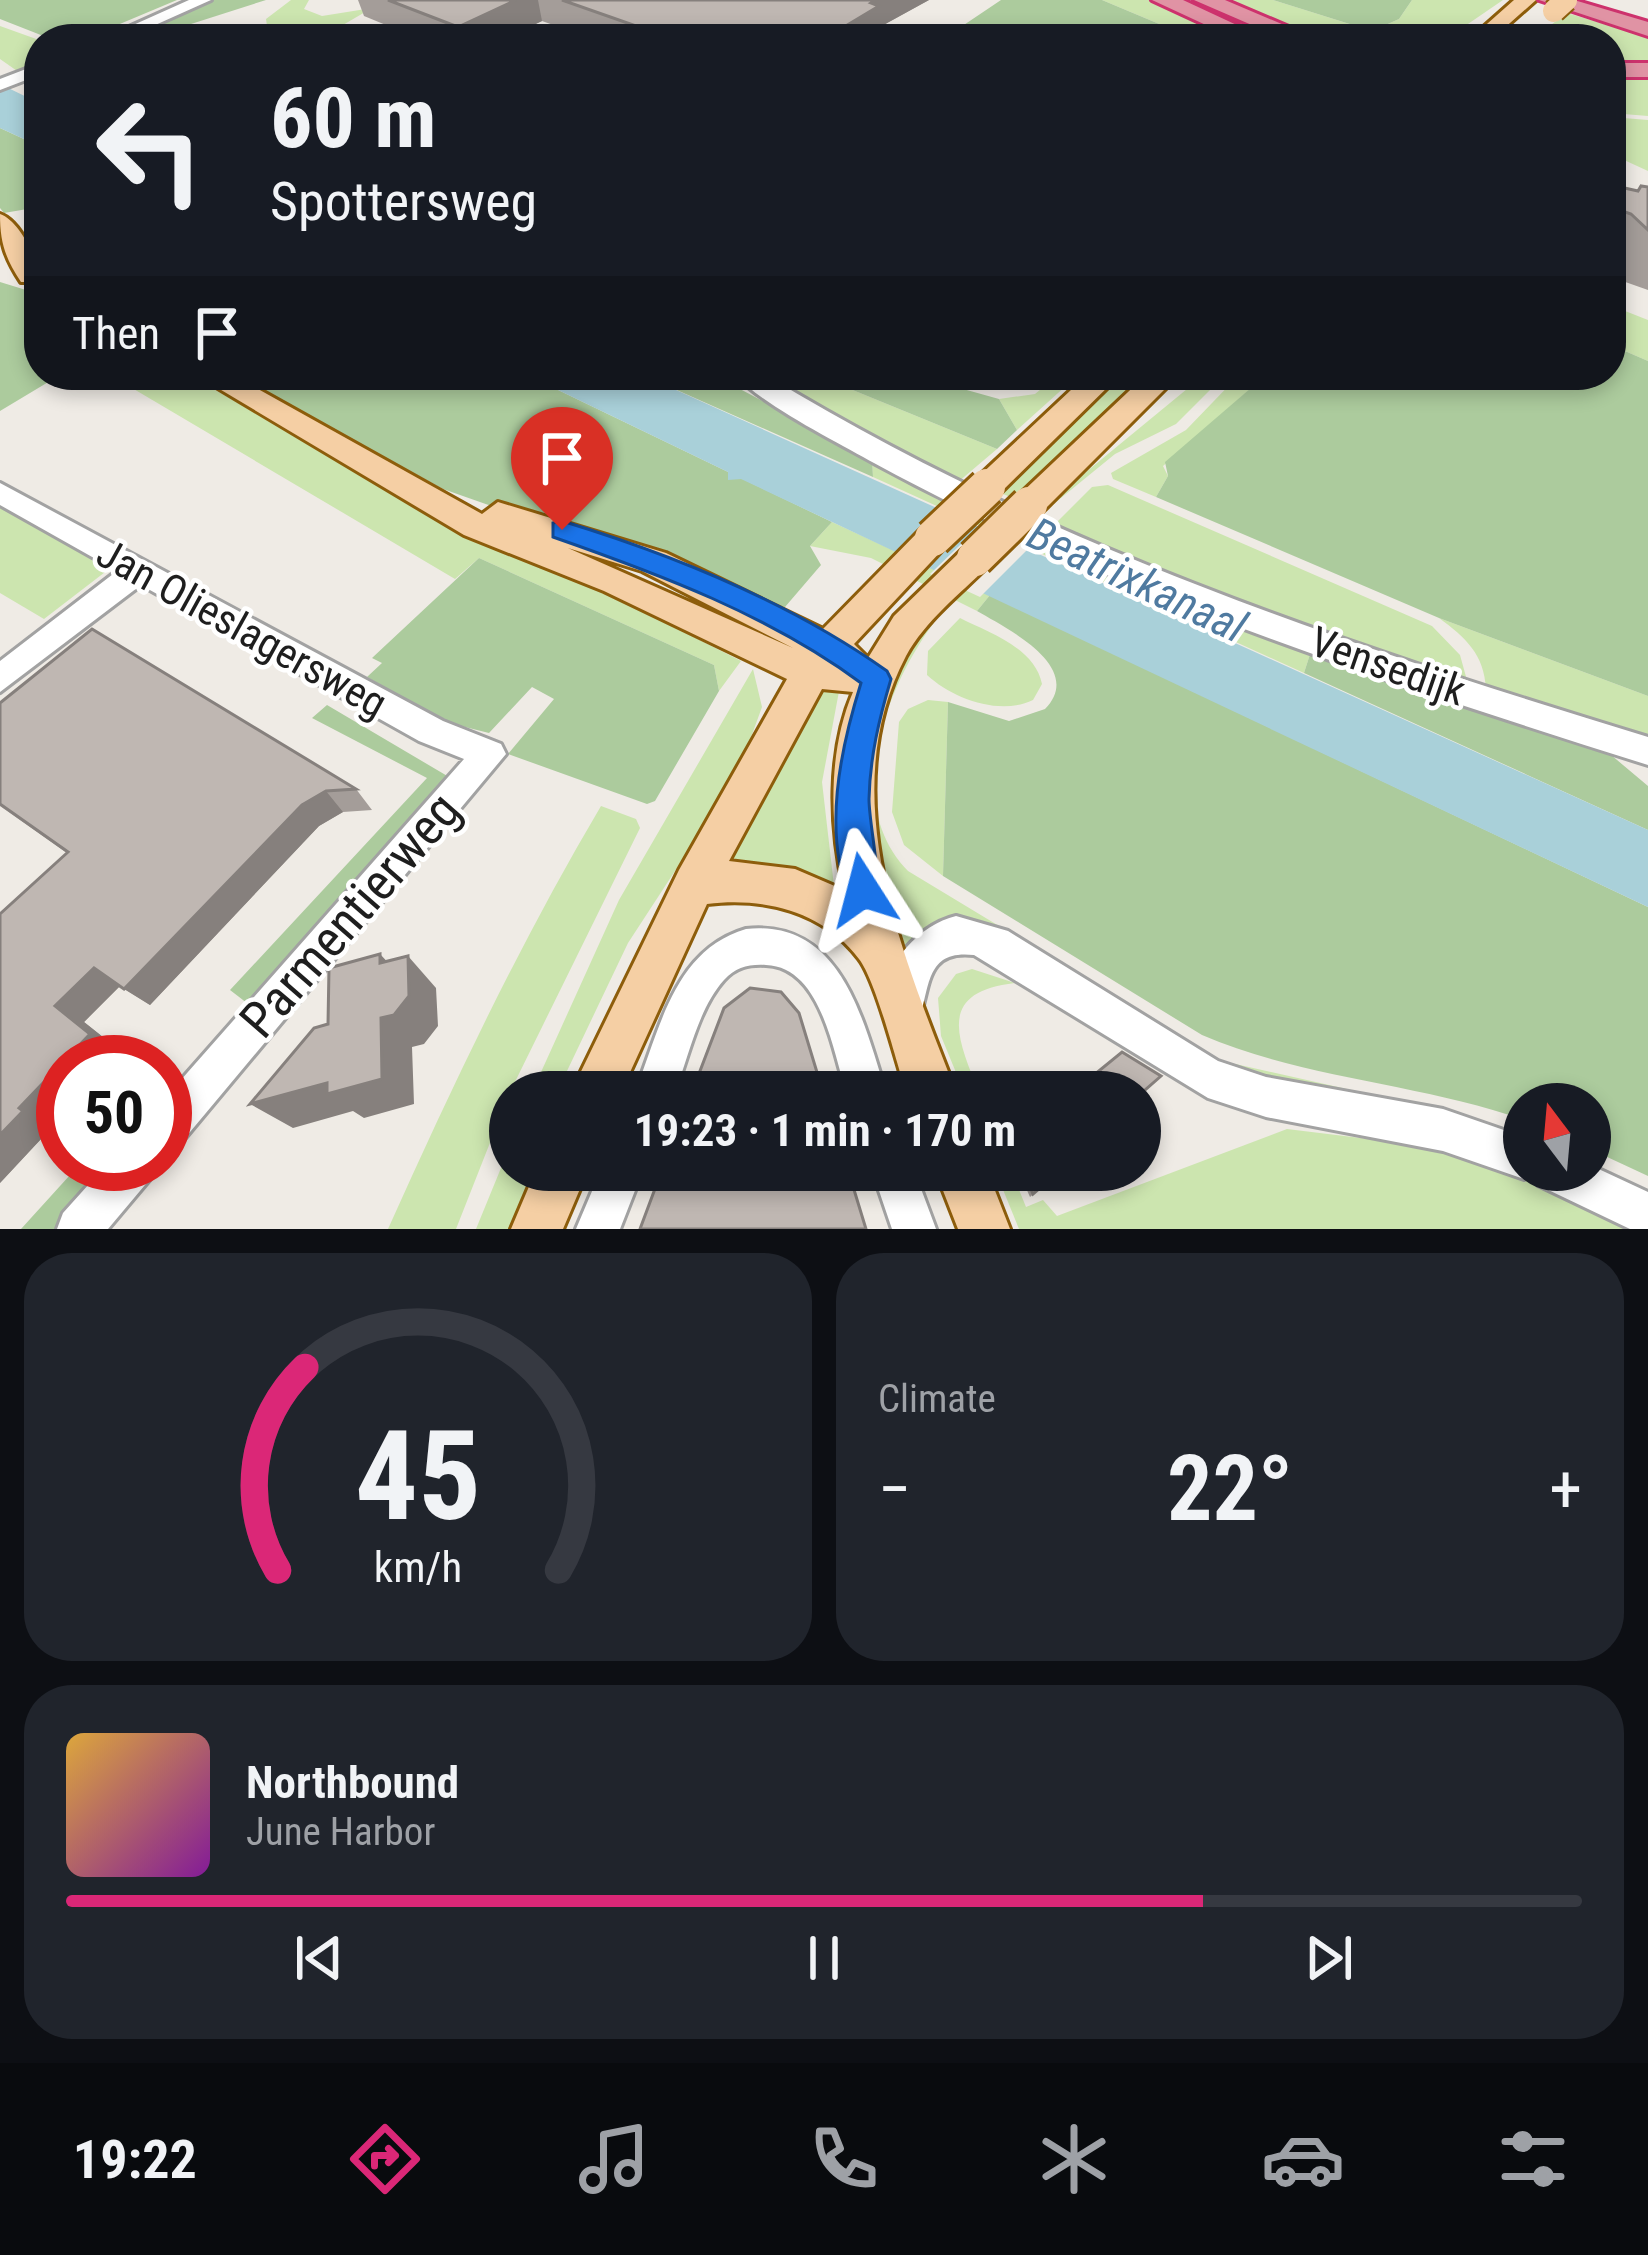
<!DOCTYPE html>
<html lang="en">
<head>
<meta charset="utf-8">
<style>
  :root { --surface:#171b24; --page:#20242c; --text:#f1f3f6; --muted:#9ea1a6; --line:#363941; --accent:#db2777 }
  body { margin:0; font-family:"Roboto Condensed",sans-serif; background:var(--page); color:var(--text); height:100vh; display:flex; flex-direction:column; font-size:45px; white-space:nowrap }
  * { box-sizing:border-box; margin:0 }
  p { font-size:39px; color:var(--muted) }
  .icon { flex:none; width:66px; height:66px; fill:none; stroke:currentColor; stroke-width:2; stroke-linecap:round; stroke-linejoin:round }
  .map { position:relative; height:1229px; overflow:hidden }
  .sheet { display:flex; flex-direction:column; gap:24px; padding:24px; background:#0d0f14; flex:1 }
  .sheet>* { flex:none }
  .banner { position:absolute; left:24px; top:24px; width:1602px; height:366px; border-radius:48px; box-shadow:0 6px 18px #0003; background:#171b24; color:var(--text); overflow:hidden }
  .needle { width:78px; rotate:344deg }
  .tools { position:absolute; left:1503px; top:1083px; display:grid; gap:24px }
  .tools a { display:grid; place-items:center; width:108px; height:108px; border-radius:50%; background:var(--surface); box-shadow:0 6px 18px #0003; font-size:60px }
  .speed { position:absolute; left:36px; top:1035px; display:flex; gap:24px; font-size:60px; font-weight:700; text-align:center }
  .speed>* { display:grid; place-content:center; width:156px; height:156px; border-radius:50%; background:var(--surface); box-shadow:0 6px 18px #0003; line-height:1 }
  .speed .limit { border:18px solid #d22; background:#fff; color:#111 }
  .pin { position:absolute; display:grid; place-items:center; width:102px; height:102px; color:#fff; margin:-123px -51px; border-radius:50% 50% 50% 0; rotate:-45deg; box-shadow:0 0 12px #0007 }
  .pin .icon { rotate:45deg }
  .me { position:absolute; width:132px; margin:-66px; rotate:351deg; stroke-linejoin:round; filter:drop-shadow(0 0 9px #0008) }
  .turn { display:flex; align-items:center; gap:42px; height:252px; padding:0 48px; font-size:54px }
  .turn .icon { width:156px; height:156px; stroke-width:2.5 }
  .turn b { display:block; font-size:84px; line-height:102px }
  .then { display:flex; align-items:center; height:114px; padding:0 48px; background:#0003; gap:24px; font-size:45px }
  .big { font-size:90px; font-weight:700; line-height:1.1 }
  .sheet .card { flex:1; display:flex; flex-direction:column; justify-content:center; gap:18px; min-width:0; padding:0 42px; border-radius:48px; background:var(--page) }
  .sheet .dial { align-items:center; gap:0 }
  .dial svg { height:312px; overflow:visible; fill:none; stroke:var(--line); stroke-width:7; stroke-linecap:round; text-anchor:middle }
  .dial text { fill:var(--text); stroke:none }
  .song { display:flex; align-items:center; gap:36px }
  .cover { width:144px; height:144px; border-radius:18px; background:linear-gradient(135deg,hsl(40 70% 55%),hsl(290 70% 35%)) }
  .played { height:12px; border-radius:6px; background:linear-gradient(90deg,var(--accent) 75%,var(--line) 75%) }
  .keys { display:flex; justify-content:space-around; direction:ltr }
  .heat { display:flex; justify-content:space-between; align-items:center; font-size:66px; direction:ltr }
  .sheet .tiles { flex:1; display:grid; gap:24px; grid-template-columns:1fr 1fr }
  .card:last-child { grid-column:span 2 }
  .trip { position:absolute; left:489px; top:1071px; width:672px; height:120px; border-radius:60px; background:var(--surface); box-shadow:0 6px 18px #0003; font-weight:700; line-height:120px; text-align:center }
  .dock { display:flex; height:192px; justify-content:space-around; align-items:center; background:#090b0e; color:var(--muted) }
  .dock .icon { width:84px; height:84px }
  .dock .current { color:var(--accent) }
  .dock b { font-size:54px; color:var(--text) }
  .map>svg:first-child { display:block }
  .grass { fill:#cce5af }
  .forest { fill:#accb9d }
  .water { fill:#a9d0d9 }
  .pier { fill:#efebe5 }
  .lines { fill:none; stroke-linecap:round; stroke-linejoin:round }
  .minor-casing { stroke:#a2a2a2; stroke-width:6 }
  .major-casing { stroke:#8d5d0b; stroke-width:6 }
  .highway-casing { stroke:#cd326d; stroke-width:6 }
  .minor { fill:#fff; fill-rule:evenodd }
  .major { fill:#f5cfa4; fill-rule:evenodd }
  .highway { fill:#e093a4; fill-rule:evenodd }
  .major-bridge-far1-casing { stroke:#8d5d0b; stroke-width:26; stroke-linecap:butt }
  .major-bridge-casing { stroke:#8d5d0b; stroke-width:42; stroke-linecap:butt }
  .major-bridge-far1 { stroke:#f5cfa4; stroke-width:22 }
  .major-bridge { stroke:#f5cfa4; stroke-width:36 }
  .wall { fill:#a49d99 }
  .shaded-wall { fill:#86807d }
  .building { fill:#bfb7b2; stroke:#86807d; stroke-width:3 }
  .route { fill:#1a73e8; stroke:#114b97; stroke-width:3 }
  .labels { text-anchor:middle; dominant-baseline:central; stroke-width:9; stroke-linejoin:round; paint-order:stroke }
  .street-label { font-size:42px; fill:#1e1e1e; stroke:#fff }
  .water-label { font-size:45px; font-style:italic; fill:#4f7aa0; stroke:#fff }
  .near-street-label { font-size:51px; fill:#1e1e1e; stroke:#fff }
</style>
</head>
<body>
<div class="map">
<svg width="1648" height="1229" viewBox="0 0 1648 1229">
  <rect width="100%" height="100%" fill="#efebe5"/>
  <path class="grass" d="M291 0H309L304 9 322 16 372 8 319 39H269L266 19Z
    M1102 0H1149L1241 39H1195Z
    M1210 0H1273L1372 31 1399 19 1412 0H1503L1446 39H1316Z
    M1567 13 1648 37V65H1611V39H1532Z
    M0 26 39 40V65L20 73 0 59Z
    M1648 74V116L1611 113V75Z
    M1611 117 1648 120V171L1611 154Z
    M1611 293 1626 299 1620 309 1648 320V361L1611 345Z
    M110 375H188L506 552 594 586 741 661 719 691 714 665 479 558 455 579Z
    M760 375H816L997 449 951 488Z
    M1058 375H1078L1017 430 999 399 1035 394Z
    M1122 375H1148L1018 500 998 492Z
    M1204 375H1225L1176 424 1115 454 1050 507 1046 505Z
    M1239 375H1266L1163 466 1168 476 1156 497 1113 479 1111 473 1186 430Z
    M872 459C1009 541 1160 599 1312 648L1304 673 873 477Z
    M1108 485 1432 626 1460 655 1468 684 1046 533 1092 487Z
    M0 505 109 569 44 619 0 593Z
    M832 522 990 595 977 611 871 558 810 546Z
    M930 618 935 621C886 687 841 803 908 871L1222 1061 1436 1109 1524 1138 1252 1081 974 927 908 954C866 827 852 735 930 618Z
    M960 618C987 632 1035 647 1042 684L1033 700C1000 716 953 699 927 675L928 651Z
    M1439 618 1648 696V740L1486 689C1484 654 1466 638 1439 618Z
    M753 669 762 707 746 751 718 805 628 943 557 1092H532L619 900Z
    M820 681 840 686 822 782 834 886 725 858Z
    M928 700 948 702 943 876 904 845 892 812 899 722 908 709Z
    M601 806 636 819 640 828 510 1092 456 1229H388C453 1084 520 943 601 806Z
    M972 969 1015 983C936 992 957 1038 979 1092H964L941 1036 938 998 956 974Z
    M1287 1129 1426 1146 1503 1164 1632 1229H1019L995 1170H1011L1026 1207 1043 1200 1057 1216Z
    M510 1146V1170H534L511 1229H476Z"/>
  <path class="forest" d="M0 0H177L84 39H51L0 19Z
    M211 0H266L166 32 123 39Z
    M1001 0H1102L1195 39H943Z
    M1273 0H1412L1399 19 1372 31Z
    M0 128 39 146V207L4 213 0 208Z
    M0 282 39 294V375H60L0 411Z
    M1611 345 1648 361V696L1439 618 1156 497 1168 476 1165 462 1266 375H1611Z
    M234 375H527L832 522 810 546 821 565 785 607 770 604 443 489Z
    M643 375H725L723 380 872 459 873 477Z
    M816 375H913L999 399 1017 430 997 449Z
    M479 558 714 665 719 691 655 801 647 804 508 754 554 699 532 687 489 733 445 722 367 677 382 663 372 658Z
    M990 595 1648 907V1176L1590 1149V1104H1524V1120C1419 1083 1304 1079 1202 1035L943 876 948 702 1009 721 1045 709C1086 667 1006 628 977 611Z
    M1312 648 1598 744 1648 786V830L1304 673Z
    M327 705 449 777 256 1010 230 990 427 778 312 718Z
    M80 1164H120L63 1229H21Z"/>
  <path class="water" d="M0 84 39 103V146L0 128Z
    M527 375H643L1648 830V907L741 479 728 480V472Z"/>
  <path class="pier" d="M984 522 1032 545 980 597 930 574Z"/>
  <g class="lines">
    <defs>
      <path id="minor" d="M189 0H211L124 39H102Z
        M39 64V75L0 90V79Z
        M736 375H766C1047 546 1335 641 1648 737V765C1383 681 1119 596 874 463 840 444 759 403 736 375Z
        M0 483 443 721 501 744 506 754 180 1144 165 1150V1098L464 759 419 741 141 585 0 692V661L117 571 0 505Z
        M956 916 1008 931 1218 1061 1266 1077 1443 1109 1524 1137V1170H1590V1165L1648 1192V1229H1630L1538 1185 1534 1175 1524 1179 1443 1151 1266 1117 1208 1098 974 955C923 949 931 990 917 1025L903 1031 889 1025C870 979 913 926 956 916Z
        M746 929C842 919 863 1021 886 1092H846C833 1051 821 967 766 965 749 964 736 967 724 980 698 1009 689 1056 675 1092H635C660 1029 674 950 746 929Z
        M107 1164H156L150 1179 108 1229H57L63 1213Z
        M601 1170H643L620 1229H576Z
        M872 1170H914L936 1229H892Z"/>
      <path id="major" d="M1514 0H1536L1492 39H1470Z
        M0 214C20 221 39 261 39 282H21C5 258 0 242 0 214Z
        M196 375H233L482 514 498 502 666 553 823 629 921 529H945L950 538 945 547 854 644 868 658 894 616 963 549H987L992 558 987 567C960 594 925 621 906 656 832 796 904 957 956 1092H906C896 1061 876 981 859 959 823 911 764 897 707 904L621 1092H571L679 870 787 679 604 591 464 535ZM568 548 642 571 793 648ZM822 689 853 692C827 753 830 827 844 890L795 869 729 861Z
        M1087 375H1120L998 495H976L971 487 976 479Z
        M1146 375H1179L1041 513H1017L1012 505 1017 497Z
        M536 1170H588L563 1229H511Z
        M935 1170H987L1010 1229H958Z"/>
      <path id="highway" d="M1152 0H1183L1241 27 1221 32Z
        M1194 0H1225L1317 39H1284Z
        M1539 0H1574L1648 22V36Z
        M1611 63H1648V77H1611Z"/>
    </defs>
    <use href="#minor" class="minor-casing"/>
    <use href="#major" class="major-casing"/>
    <use href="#highway" class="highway-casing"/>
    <use href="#minor" class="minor"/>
    <use href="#major" class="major"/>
    <use href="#highway" class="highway"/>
    <defs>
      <path id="major-bridge-far1" d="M1554 11 1566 0"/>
      <path id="major-bridge" d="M933 538 987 487
        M975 558 1029 505"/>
    </defs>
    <use href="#major-bridge-far1" class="major-bridge-far1-casing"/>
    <use href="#major-bridge" class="major-bridge-casing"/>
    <use href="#major-bridge-far1" class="major-bridge-far1"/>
    <use href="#major-bridge" class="major-bridge"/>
  </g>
  <path class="wall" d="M358 0H929L878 28V36L872 39H593L542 21 504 39H420L364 16Z
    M1611 185 1638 191 1648 187V290L1614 278 1611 274Z
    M0 703 356 789 372 810 343 812 319 826 150 1005 120 986 84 1022 118 1049 63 1062V1108L51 1120 55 1124 0 1183 67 853 0 806Z
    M1018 1170H1062L1030 1197Z"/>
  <path class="shaded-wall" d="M516 0H538L542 21 504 39H461L458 27Z
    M876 0H929L878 28V36L872 39H824Z
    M326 791 343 812 319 826 150 1005 124 989 302 805Z
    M380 954 409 985 408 956 436 988 438 1026 424 1044 412 1047 414 1104 364 1118 353 1111 293 1128 250 1104 381 1018Z
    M94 968 122 984 84 1022 118 1049 106 1062H63L55 1006Z
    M63 1062V1108L51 1120 55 1124 0 1183V1135L19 1108Z"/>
  <path class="building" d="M388 0H516L458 27Z
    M562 0H876L871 3 879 6 824 39H673Z
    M1611 185 1638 191 1641 186 1648 187V230L1631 214 1611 207Z
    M92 629 356 789 326 791 302 805 124 989 94 968 55 1006 90 1034 19 1108 23 1111 0 1135V914L68 852 0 804V703Z
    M380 954V963L408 956 409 996 394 1015 381 1018 382 1079 327 1094V1083L250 1104 314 1028 328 1024 329 968Z
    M750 988 781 992 799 1013 823 1092H692L724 1008Z
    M1122 1052 1161 1076 1144 1091 1148 1096 1140 1103V1092H1073Z
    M662 1170H848L866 1229H640Z
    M1023 1170H1061L1033 1194Z"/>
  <path class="route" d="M562 521C674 555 791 603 887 671L891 679C879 719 870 757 869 799 869 826 883 880 874 901L863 905 851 901C822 834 840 750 861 683 771 616 659 574 553 537V523Z"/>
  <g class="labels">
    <g class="street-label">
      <text transform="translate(242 628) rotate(29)">Jan Olieslagersweg</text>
      <text transform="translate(1388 666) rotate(19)">Vensedijk</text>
    </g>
    <g class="water-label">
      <text transform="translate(1137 580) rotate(25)">Beatrixkanaal</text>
    </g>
    <g class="near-street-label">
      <text transform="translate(350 915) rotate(-49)">Parmentierweg</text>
    </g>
  </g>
</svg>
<div class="tools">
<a><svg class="needle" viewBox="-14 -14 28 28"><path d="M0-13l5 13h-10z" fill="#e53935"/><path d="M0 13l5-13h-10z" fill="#9ea1a6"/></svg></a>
</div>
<div class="speed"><div class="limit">50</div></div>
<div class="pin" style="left:562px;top:530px;background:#d93025"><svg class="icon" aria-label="arrive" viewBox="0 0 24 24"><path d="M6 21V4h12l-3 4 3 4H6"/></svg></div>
<svg class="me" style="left:863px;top:890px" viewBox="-20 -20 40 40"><path d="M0-17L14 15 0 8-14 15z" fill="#1a73e8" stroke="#fff" stroke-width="4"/></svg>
<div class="trip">19:23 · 1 min · 170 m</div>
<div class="banner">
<div class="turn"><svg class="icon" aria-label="left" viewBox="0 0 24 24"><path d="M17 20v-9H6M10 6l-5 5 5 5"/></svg><div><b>60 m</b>Spottersweg</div></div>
<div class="then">Then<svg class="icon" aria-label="arrive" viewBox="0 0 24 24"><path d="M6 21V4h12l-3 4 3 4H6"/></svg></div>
</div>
</div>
<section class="sheet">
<div class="tiles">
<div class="card dial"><svg viewBox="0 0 100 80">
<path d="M14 69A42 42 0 1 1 86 69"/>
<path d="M14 69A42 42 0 0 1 21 17" stroke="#db2777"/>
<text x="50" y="56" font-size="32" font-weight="700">45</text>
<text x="50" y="72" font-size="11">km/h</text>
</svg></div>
<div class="card"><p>Climate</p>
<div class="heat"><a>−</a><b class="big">22°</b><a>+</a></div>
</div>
<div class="card">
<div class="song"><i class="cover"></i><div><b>Northbound</b><p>June Harbor</p></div></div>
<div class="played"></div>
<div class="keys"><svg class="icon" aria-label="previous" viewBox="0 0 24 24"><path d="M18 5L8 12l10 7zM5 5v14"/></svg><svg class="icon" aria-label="pause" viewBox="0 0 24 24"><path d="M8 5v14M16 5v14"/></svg><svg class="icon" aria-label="next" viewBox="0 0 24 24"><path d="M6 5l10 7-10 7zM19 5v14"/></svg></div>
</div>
</div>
</section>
<nav class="dock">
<b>19:22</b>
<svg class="icon current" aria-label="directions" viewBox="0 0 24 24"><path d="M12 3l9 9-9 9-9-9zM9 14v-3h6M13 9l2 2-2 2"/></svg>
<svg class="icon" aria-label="music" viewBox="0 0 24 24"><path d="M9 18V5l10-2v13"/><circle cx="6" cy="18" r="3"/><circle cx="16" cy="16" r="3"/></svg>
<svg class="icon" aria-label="phone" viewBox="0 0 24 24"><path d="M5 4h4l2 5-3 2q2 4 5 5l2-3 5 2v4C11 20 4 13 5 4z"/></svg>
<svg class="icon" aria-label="climate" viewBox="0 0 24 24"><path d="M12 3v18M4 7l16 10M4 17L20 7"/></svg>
<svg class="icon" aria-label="car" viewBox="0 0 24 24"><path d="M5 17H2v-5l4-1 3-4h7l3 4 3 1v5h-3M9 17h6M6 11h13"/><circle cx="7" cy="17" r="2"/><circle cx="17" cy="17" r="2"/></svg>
<svg class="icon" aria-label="filters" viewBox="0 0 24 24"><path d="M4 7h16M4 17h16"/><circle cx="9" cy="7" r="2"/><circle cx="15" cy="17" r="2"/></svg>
</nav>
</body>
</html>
